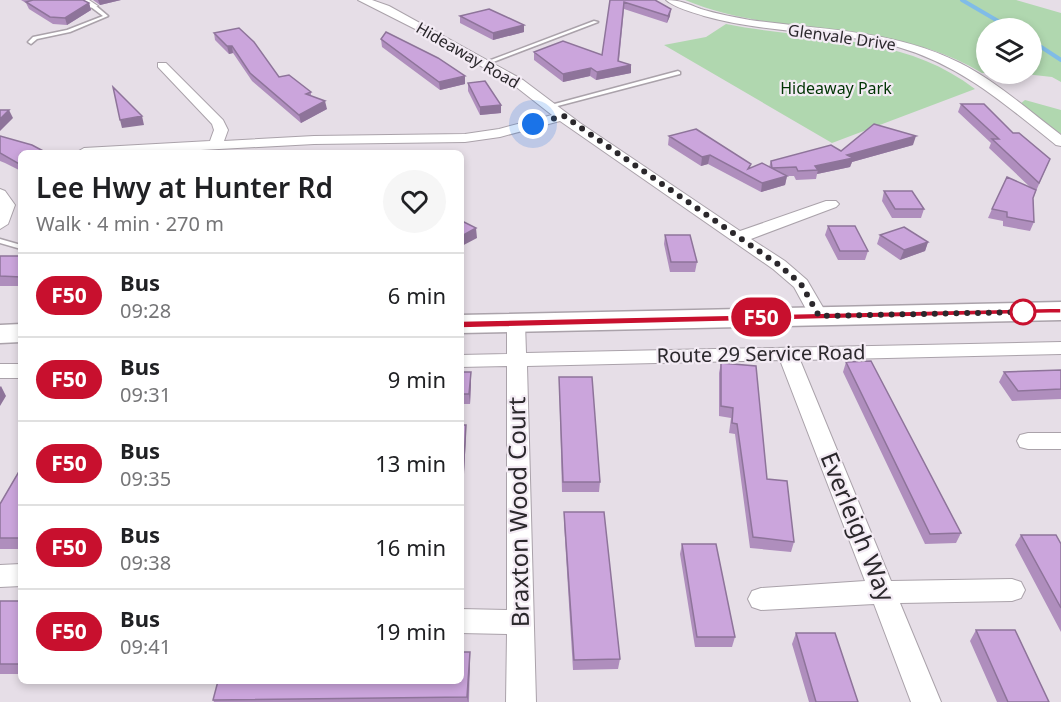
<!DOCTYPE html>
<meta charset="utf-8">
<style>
body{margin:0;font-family:"Noto Sans",sans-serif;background:#f6f6f6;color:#202124;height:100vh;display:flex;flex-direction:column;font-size:22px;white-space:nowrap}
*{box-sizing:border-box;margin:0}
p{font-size:20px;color:#757577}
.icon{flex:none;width:33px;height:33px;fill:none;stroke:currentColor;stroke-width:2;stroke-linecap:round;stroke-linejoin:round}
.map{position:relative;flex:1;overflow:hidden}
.sheet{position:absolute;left:18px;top:150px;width:446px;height:534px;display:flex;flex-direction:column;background:#fff;border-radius:9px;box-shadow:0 3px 9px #0003}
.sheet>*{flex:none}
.badge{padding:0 12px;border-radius:20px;font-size:21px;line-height:39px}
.tools{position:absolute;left:976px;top:18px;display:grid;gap:12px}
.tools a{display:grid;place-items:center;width:66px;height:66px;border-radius:50%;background:#fff;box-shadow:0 3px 9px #0003;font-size:30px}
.you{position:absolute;width:30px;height:30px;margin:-15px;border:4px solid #fff;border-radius:50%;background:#1a73e8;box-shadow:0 0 0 9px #1a73e833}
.map>.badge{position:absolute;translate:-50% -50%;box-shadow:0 0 0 3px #fff}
.round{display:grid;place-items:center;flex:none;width:63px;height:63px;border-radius:32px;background:#f6f6f6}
.summary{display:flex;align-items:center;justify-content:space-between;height:102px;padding:0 18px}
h1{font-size:28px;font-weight:600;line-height:45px}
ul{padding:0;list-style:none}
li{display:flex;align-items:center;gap:18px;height:84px;padding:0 18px;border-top:2px solid #e0e0e0}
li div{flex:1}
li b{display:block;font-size:22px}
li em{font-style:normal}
li .badge{min-width:66px;font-weight:700;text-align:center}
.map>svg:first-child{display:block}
.green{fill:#b0d7af}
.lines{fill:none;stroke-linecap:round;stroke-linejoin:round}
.stream{stroke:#80bce7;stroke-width:4}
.lane-casing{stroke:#aaa2aa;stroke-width:3}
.street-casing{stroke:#aaa2aa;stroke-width:2}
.primary-casing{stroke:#aaa2aa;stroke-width:3}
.lane{fill:#fff;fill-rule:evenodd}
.street{fill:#fff;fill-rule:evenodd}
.primary{fill:#fff;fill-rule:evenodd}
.wall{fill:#af8ebd}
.shaded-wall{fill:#8e749a}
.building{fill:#cba5dc;stroke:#8e749a;stroke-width:1.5}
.line{fill:#c8102e;stroke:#fff;stroke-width:1.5}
.walk{stroke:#2b282c;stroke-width:6;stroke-dasharray:0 10.8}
.stop-dot{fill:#fff;stroke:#c8102e;stroke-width:3}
.labels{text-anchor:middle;stroke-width:4.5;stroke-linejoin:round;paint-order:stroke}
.far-street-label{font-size:16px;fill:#2b282c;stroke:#f3ebf4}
.far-park-label{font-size:16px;fill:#003403;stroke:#f3ebf4}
.street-label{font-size:20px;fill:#2b282c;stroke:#f3ebf4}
.near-street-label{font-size:24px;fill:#2b282c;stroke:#f3ebf4}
</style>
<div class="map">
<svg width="1061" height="702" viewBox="0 0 1061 702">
<rect width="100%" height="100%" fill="#e6dee7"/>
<path class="green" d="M 685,0 L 1016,0 L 1061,13 L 1061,82 L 1052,77 L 1025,74 L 1032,74 L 1032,28 L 987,28 L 987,73 L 982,73 C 891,17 781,40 685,0 Z
M 726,24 C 811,41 903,33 975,89 L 832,143 L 664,45 L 706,37 Z
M 1025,100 L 1061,110 L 1061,134 L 1020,104 Z"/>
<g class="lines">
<path class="stream" d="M 962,0 L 1010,28
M 1032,41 L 1061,60"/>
<defs>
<path id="lane" d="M 91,5 L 95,5 L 108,16 L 70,32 L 37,39 L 31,44 L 28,42 L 33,37 L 67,30 L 103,16 L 91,7 Z
M 594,21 L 598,22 L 488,64 L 483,63 Z
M 678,71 L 680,72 L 680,74 L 550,108 L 547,106 Z
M 0,239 L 21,245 L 21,249 L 0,243 Z"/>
<path id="street" d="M 77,0 L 89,0 L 98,6 L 89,8 Z
M 358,0 L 372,0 L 389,6 L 523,80 L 580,123 L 740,231 L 826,201 L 836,201 L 839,204 L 836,207 L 751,239 L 785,261 L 807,280 L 828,316 L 826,320 L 812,320 L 794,287 L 773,269 L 560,121 L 500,137 L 465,142 L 314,144 L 145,153 L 77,152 L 84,148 L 210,141 L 214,130 L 212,124 L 158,67 L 158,63 L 166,63 L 223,120 L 228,130 L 224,141 L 314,136 L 465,134 L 499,129 L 552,115 L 515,86 L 433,38 Z
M 666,0 C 680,0 688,4 701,9 C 717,14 734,17 750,20 C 821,30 895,30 960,63 C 997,82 1028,110 1061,135 L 1061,146 L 1056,145 C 1006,105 961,65 898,47 C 834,30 767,34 704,16 C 692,12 675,8 666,0 Z
M 0,189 L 5,191 L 15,205 L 8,224 L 0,229 Z
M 516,317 L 523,319 L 525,323 L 526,353 L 1061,342 L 1061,354 L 800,360 L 891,581 L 1012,579 L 1021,582 L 1025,590 L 1021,598 L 1012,601 L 900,603 L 941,702 L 911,702 L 874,604 L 761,610 L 752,607 L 748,599 L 752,591 L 761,588 L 865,581 L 780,360 L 527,366 L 536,702 L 506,702 L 507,634 L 460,633 L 460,609 L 507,610 L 507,366 L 460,367 L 460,355 L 507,354 L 507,323 L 509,319 Z
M 0,364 L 21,364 L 21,378 L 0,378 Z
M 1028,433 L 1061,433 L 1061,449 L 1028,449 L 1020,447 L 1017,441 L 1020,435 Z
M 21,564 L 21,586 L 0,587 L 0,565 Z"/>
<path id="primary" d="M 1061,302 L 1061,320 L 460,333 L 460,315 Z
M 21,324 L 21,342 L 0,343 L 0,325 Z"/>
</defs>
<use href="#lane" class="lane-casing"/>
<use href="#street" class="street-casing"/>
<use href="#primary" class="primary-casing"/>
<use href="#lane" class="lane"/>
<use href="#street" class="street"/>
<use href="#primary" class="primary"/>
</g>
<path class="wall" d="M 21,0 L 83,0 L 89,3 L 91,10 L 67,25 L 53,24 L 29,9 L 26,3 Z
M 93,0 L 121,0 L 100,5 Z
M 610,0 L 655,0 L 670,16 L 667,23 L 624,9 L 619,61 L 631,73 L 596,80 L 590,76 L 563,82 L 534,60 L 534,52 L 602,55 Z
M 460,16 L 524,32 L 493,40 L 460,23 Z
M 214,33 L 279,77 L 311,92 L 311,96 L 327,109 L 301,123 L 252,81 L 233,53 L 229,54 L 215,40 Z
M 381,39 L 465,84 L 440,90 L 382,47 Z
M 468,83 L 501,113 L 480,115 L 468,91 Z
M 961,104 L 1013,133 L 1050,159 L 1033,198 L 1034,222 L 1030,231 L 1003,226 L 1003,221 L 988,218 L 992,209 L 1031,188 L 989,148 L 991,143 L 958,112 Z
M 0,136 L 21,153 L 21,171 L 5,163 L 0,161 Z
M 669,136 L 751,168 L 769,167 L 771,161 L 841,151 L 913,145 L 852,162 L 850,167 L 817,174 L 816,179 L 796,180 L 794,176 L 787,176 L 785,185 L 761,192 L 708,164 L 701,166 L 668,145 Z
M 884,191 L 924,209 L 921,218 L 892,218 L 882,201 Z
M 828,226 L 868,251 L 865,260 L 838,260 L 825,235 Z
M 665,235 L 697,262 L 695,272 L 670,272 L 664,244 Z
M 880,235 L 928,242 L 925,251 L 900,260 L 877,244 Z
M 0,256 L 21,256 L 21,286 L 0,286 Z
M 846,362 L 961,533 L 956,543 L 925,544 L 843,372 Z
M 721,363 L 767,479 L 794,542 L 791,552 L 750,548 L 735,434 L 729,433 L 731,418 L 719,416 L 719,373 Z
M 1061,370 L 1061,399 L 1012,401 L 999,382 L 1004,372 Z
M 460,372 L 471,372 L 471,382 L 470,404 L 460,404 Z
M 559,377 L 600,482 L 599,492 L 562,492 Z
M 21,468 L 21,549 L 0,549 L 0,504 Z
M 564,512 L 620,659 L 618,669 L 573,670 L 564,523 Z
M 1021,535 L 1061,544 L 1061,632 L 1015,545 Z
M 682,544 L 735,637 L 732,647 L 695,647 L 680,554 Z
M 0,601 L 21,601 L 21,674 L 0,674 Z
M 976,630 L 1049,702 L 997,702 L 970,641 Z
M 796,633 L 858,702 L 809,702 L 792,644 Z
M 470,662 L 469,702 L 214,702 L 213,700 Z"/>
<path class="shaded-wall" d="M 98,0 L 121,0 L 100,5 Z
M 89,3 L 91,10 L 67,25 L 65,18 Z
M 671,9 L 670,16 L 667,23 L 668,16 Z
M 524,25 L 524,32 L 493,40 L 493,33 Z
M 227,46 L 232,46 L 233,53 L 229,54 Z
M 631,65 L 631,73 L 596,80 L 597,72 Z
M 591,68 L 590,76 L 563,82 L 563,74 Z
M 465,76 L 465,84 L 440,90 L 439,82 Z
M 325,101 L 327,109 L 301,123 L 299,115 Z
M 501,105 L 501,113 L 480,115 L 480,107 Z
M 9,110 L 13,118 L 0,131 L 0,119 Z
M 142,116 L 144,125 L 122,128 L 120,120 Z
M 916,136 L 913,145 L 852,162 L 850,167 L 817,174 L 818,170 L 815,166 L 847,155 Z
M 710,155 L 708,164 L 701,166 L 702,157 Z
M 787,176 L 785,185 L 761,192 L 762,183 Z
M 476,228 L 477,238 L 460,247 L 460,237 Z
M 928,242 L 925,251 L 900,260 L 904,250 Z
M 471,372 L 471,382 L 470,404 L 469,394 Z
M 1,386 L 6,396 L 0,406 L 0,387 Z
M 466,425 L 466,435 L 460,553 L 460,526 Z
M 470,652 L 470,662 L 468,702 L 467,697 Z"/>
<path class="building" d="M 33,0 L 83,0 L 89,3 L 65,18 L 50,17 L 26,2 Z
M 610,0 L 655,0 L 671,9 L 668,16 L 624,2 L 618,61 L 631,65 L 597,72 L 591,68 L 563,74 L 534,52 L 563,41 L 602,55 Z
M 489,9 L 524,25 L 493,33 L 460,16 Z
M 239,28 L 254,42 L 279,77 L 289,75 L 311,92 L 306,94 L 325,101 L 299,115 L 250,73 L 232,46 L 227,46 L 214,33 Z
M 386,32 L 438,58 L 465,76 L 439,82 L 381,39 Z
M 485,81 L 501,105 L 480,107 L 468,83 Z
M 113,87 L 142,116 L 120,120 Z
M 961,104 L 984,104 L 1013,133 L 1019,133 L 1050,159 L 1039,183 L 992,139 L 999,139 Z
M 0,110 L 9,110 L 0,119 Z
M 874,124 L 916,136 L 847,155 L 853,158 L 815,166 L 818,170 L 798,171 L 796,167 L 772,168 L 771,161 L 831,145 L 841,151 Z
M 696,129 L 751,164 L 748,169 L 762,163 L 787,176 L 762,183 L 710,155 L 702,157 L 669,136 Z
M 0,136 L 32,145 L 47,153 L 21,153 L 21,165 L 0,153 Z
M 1007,177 L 1036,190 L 1033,198 L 1034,222 L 1007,217 L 1007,212 L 992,209 Z
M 884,191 L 912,191 L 924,209 L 895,209 Z
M 460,220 L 476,228 L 460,237 Z
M 828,226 L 855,226 L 868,251 L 840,251 Z
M 904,227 L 928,242 L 904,250 L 880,235 Z
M 665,235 L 690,235 L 697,262 L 671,262 Z
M 0,256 L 21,256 L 21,277 L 0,276 Z
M 871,361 L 961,533 L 930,534 L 846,362 Z
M 721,363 L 756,366 L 767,479 L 787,481 L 794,542 L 753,537 L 737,424 L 732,423 L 733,408 L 721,406 Z
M 1061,370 L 1061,389 L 1018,391 L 1004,372 Z
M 460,372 L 471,372 L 469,394 L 460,394 Z
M 559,377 L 592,377 L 600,482 L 563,482 Z
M 460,425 L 466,425 L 460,526 Z
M 21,468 L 21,538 L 0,538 L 0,504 Z
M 564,512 L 604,512 L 620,659 L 574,660 Z
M 1021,535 L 1056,535 L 1061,544 L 1061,608 Z
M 682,544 L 716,544 L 735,637 L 697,637 Z
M 0,601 L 21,601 L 21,664 L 0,664 Z
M 976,630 L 1015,630 L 1049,702 L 1008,702 Z
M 796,633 L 835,633 L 858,702 L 816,702 Z
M 460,652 L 470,652 L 467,697 L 213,700 L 218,681 L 460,681 Z"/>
<path class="line" d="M 1061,308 L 1061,313 L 460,328 L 455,324 L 460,321 Z"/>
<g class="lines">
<path class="walk" d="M 533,124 L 564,116 L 779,265 L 801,284 L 819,316 L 1023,312"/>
</g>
<circle class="stop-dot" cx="1023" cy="312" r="12"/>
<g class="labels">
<g class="far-street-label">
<text transform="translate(842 37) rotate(8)" y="6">Glenvale Drive</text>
<text transform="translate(468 55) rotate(30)" y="6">Hideaway Road</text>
</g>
<g class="far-park-label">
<text x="836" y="94">Hideaway Park</text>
</g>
<g class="street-label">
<text transform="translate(761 354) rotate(-1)" y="7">Route 29 Service Road</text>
</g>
<g class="near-street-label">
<text transform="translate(519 512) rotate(-91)" y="8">Braxton Wood Court</text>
<text transform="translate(857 527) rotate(68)" y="8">Everleigh Way</text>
</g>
</g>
</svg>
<div class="tools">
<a><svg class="icon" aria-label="layers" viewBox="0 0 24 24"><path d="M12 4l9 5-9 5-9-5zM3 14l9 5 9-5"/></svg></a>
</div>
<div class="you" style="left:533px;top:124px"></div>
<b class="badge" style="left:761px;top:317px;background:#c8102e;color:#fff">F50</b>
<section class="sheet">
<div class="summary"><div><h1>Lee Hwy at Hunter Rd</h1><p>Walk · 4 min · 270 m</p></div><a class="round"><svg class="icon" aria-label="heart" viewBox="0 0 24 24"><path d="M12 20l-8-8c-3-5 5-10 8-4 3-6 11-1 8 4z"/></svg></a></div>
<ul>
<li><span class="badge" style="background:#c8102e;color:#fff">F50</span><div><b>Bus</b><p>09:28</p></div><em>6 min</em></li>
<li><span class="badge" style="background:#c8102e;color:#fff">F50</span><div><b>Bus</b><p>09:31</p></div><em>9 min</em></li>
<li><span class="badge" style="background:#c8102e;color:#fff">F50</span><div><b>Bus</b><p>09:35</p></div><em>13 min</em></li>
<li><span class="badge" style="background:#c8102e;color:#fff">F50</span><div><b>Bus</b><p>09:38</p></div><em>16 min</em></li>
<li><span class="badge" style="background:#c8102e;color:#fff">F50</span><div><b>Bus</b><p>09:41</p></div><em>19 min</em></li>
</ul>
</section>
</div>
